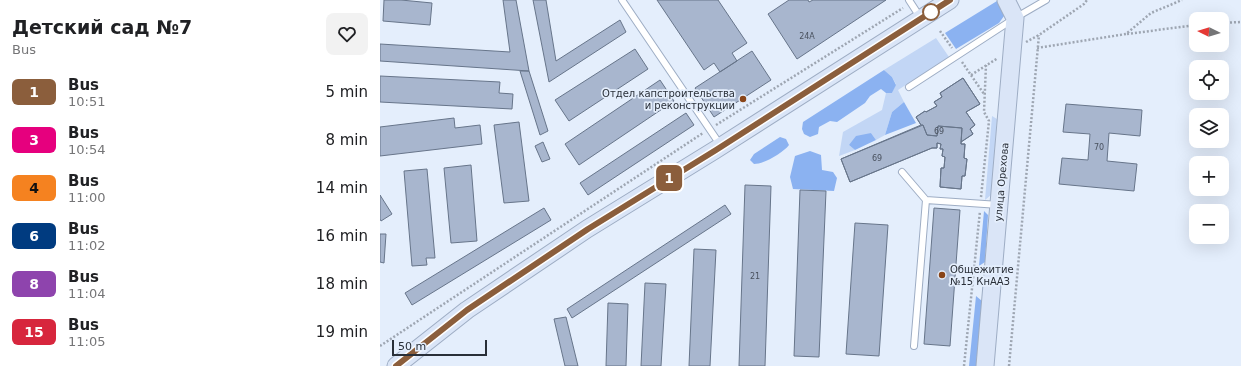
<!DOCTYPE html>
<meta charset="utf-8">
<style>
body{margin:0;font-family:"DejaVu Sans",sans-serif;background:#f2f2f2;color:#202124;height:100vh;display:flex;flex-direction:column;font-size:15px;white-space:nowrap}
*{box-sizing:border-box;margin:0}
p{font-size:13px;color:#757577}
.icon{flex:none;width:22px;height:22px;fill:none;stroke:currentColor;stroke-width:2;stroke-linecap:round;stroke-linejoin:round}
.map{position:relative;flex:1;overflow:hidden}
.details{display:flex;flex-direction:column;background:#fff;width:380px}
.details>*{flex:none}
.badge{padding:0 8px;border-radius:6px;font-size:14px;line-height:26px}
.needle{width:26px;rotate:275deg}
.buttons{position:absolute;left:809px;top:12px;display:grid;gap:8px}
.buttons a{display:grid;place-items:center;width:40px;height:40px;border-radius:8px;background:#fff;box-shadow:0 4px 16px #0002;font-size:20px}
.scale{position:absolute;left:12px;bottom:10px;width:95px;box-sizing:border-box;padding-left:4px;border:2px solid #292f38;border-top:0;font-size:11px;line-height:14px;white-space:nowrap;color:#292f38;-webkit-text-stroke:3px #e4eefc;paint-order:stroke}
.map>.badge{position:absolute;translate:-50% -50%;box-shadow:0 0 0 2px #fff}
.round{display:grid;place-items:center;flex:none;width:42px;height:42px;border-radius:8px;background:#f2f2f2}
.overview{display:flex;align-items:center;justify-content:space-between;height:68px;padding:0 12px}
h1{font-size:19px;font-weight:700;line-height:30px}
ul{padding:0;list-style:none}
li{display:flex;align-items:center;gap:12px;height:48px;padding:0 12px}
li div{flex:1}
li b{display:block;font-size:15px}
li em{font-style:normal}
li .badge{min-width:44px;font-weight:700;text-align:center}
main{display:flex;flex:1;min-height:0}
.map>svg:first-child{display:block}
.green{fill:#c2d6f5}
.forest{fill:#8bb2f1}
.building{fill:#a8b6ce;stroke:#67758a}
.lines{fill:none;stroke-linecap:round;stroke-linejoin:round}
.lane-casing{stroke:#9eadc4;stroke-width:8}
.secondary-casing{stroke:#9eadc4;stroke-width:19}
.path{stroke:#9ea6b2;stroke-width:2.5;stroke-dasharray:2 2;stroke-linecap:butt}
.lane{stroke:#fff;stroke-width:6}
.secondary{stroke:#dae5f7;stroke-width:17}
.line-casing{stroke:#fff;stroke-width:9}
.line{stroke:#8b5e3c;stroke-width:6}
.stop-dot{fill:#fff;stroke:#8b5e3c;stroke-width:2}
.poi-dot{fill:#894519;stroke:#e4eefc;stroke-width:1.5}
.labels{text-anchor:middle;stroke-width:3.5;stroke-linejoin:round;paint-order:stroke}
.number-label{font-size:8px;fill:#49515e}
.poi-label{font-size:10px;fill:#292f38;stroke:#e4eefc;text-anchor:end}
.street-label{font-size:10px;fill:#292f38;stroke:#e4eefc}
</style>
<main>
<section class="details">
<div class="overview"><div><h1>Детский сад №7</h1><p>Bus</p></div><a class="round"><svg class="icon" aria-label="heart" viewBox="0 0 24 24"><path d="M12 20l-8-8c-3-5 5-10 8-4 3-6 11-1 8 4z"/></svg></a></div>
<ul>
<li><span class="badge" style="background:#8b5e3c;color:#fff">1</span><div><b>Bus</b><p>10:51</p></div><em>5 min</em></li>
<li><span class="badge" style="background:#e6007e;color:#fff">3</span><div><b>Bus</b><p>10:54</p></div><em>8 min</em></li>
<li><span class="badge" style="background:#f58220;color:#111">4</span><div><b>Bus</b><p>11:00</p></div><em>14 min</em></li>
<li><span class="badge" style="background:#003b80;color:#fff">6</span><div><b>Bus</b><p>11:02</p></div><em>16 min</em></li>
<li><span class="badge" style="background:#8e44ad;color:#fff">8</span><div><b>Bus</b><p>11:04</p></div><em>18 min</em></li>
<li><span class="badge" style="background:#d7263d;color:#fff">15</span><div><b>Bus</b><p>11:05</p></div><em>19 min</em></li>
</ul>
</section>
<div class="map">
<svg width="861" height="366" viewBox="0 0 861 366">
<rect width="100%" height="100%" fill="#e4eefc"/>
<path class="green" d="M 556,38 L 569,57 L 518,90 L 524,102 L 512,112 L 505,135 L 496,140 L 491,133 L 469,145 L 475,150 L 459,156 L 463,132 L 502,110 L 506,93 L 512,93 L 516,84 L 512,77 L 504,70 Z
M 612,116 L 617,119 L 611,195 L 605,200 Z"/>
<path class="forest" d="M 617,1 L 624,11 L 624,16 L 619,23 L 576,49 L 565,33 Z
M 504,70 L 512,77 L 516,85 L 512,93 L 506,93 L 501,89 L 490,96 L 485,103 L 457,122 L 450,121 L 439,127 L 438,134 L 430,137 L 424,134 L 422,129 L 423,122 Z
M 524,102 L 536,123 L 505,135 L 512,112 Z
M 491,133 L 496,140 L 475,150 L 469,145 L 476,136 Z
M 400,137 L 406,139 L 409,145 C 403,153 384,164 374,164 L 370,160 L 374,154 Z
M 430,151 L 441,155 L 442,170 L 453,172 L 457,178 L 454,191 L 413,189 L 410,177 L 415,156 Z
M 604,211 L 608,215 L 605,262 L 599,266 Z
M 596,296 L 602,301 L 596,366 L 589,366 Z"/>
<path class="building" d="M 4,0 L 21,0 L 52,3 L 50,25 L 3,21 Z
M 123,0 L 136,0 L 149,71 L 0,61 L 0,44 L 130,52 Z
M 153,0 L 166,0 L 176,61 L 240,20 L 246,32 L 169,82 Z
M 277,0 L 338,0 L 367,43 L 352,53 L 357,61 L 340,72 L 334,63 L 324,70 Z
M 409,0 L 428,0 L 429,2 L 433,0 L 506,0 L 417,59 L 388,14 Z
M 255,49 L 268,69 L 189,121 L 175,100 Z
M 372,51 L 391,80 L 334,117 L 315,88 Z
M 140,71 L 149,71 L 168,131 L 160,135 Z
M 0,76 L 120,82 L 119,93 L 133,94 L 132,109 L 0,102 Z
M 583,78 L 600,104 L 586,112 L 595,125 L 590,129 L 593,134 L 581,142 L 581,144 L 585,144 L 584,158 L 587,159 L 585,176 L 582,176 L 581,189 L 560,187 L 561,168 L 564,168 L 565,157 L 562,156 L 563,149 L 560,149 L 561,144 L 557,143 L 557,148 L 552,148 L 470,182 L 461,159 L 541,125 L 536,117 L 545,111 L 546,112 L 557,106 L 554,102 L 562,97 L 560,93 Z
M 583,78 L 600,104 L 586,112 L 595,125 L 590,129 L 593,134 L 581,142 L 582,128 L 558,126 L 557,136 L 547,135 L 543,125 L 541,125 L 536,117 L 545,111 L 546,112 L 557,106 L 554,102 L 562,97 L 560,93 Z
M 280,80 L 294,101 L 199,165 L 185,144 Z
M 686,104 L 762,110 L 760,136 L 729,133 L 727,161 L 757,164 L 754,191 L 679,184 L 682,158 L 708,160 L 710,134 L 683,132 Z
M 306,113 L 314,125 L 208,195 L 200,183 Z
M 74,118 L 75,128 L 100,125 L 102,144 L 0,156 L 0,127 Z
M 139,122 L 149,201 L 124,203 L 114,125 Z
M 543,125 L 547,135 L 557,136 L 558,126 L 582,128 L 581,144 L 585,144 L 584,158 L 587,159 L 585,176 L 582,176 L 581,189 L 560,187 L 561,168 L 564,168 L 565,157 L 562,156 L 563,149 L 560,149 L 561,144 L 557,143 L 557,148 L 552,148 L 470,182 L 461,159 Z
M 163,142 L 170,159 L 162,162 L 155,146 Z
M 91,165 L 97,241 L 71,243 L 64,168 Z
M 47,169 L 55,258 L 46,258 L 47,265 L 32,266 L 24,171 Z
M 365,185 L 391,186 L 385,366 L 359,366 Z
M 420,190 L 446,191 L 439,357 L 414,356 Z
M 0,195 L 12,214 L 1,221 L 0,219 Z
M 345,205 L 351,214 L 192,318 L 187,309 Z
M 164,208 L 171,220 L 32,305 L 25,293 Z
M 554,208 L 580,210 L 570,346 L 544,344 Z
M 475,223 L 508,225 L 499,356 L 466,354 Z
M 0,234 L 6,234 L 4,263 L 0,262 Z
M 314,249 L 336,250 L 330,366 L 309,366 Z
M 265,283 L 286,284 L 281,366 L 261,366 Z
M 228,303 L 248,304 L 246,366 L 226,366 Z
M 186,317 L 198,366 L 185,366 L 174,319 Z"/>
<g class="lines">
<defs>
<path id="lane" d="M 242,0 L 341,146
M 529,0 L 540,17
M 529,87 L 635,18 L 666,0
M 522,172 L 546,200 L 534,346
M 546,200 L 619,205"/>
<path id="secondary" d="M 16,366 L 87,310 L 207,229 L 335,150 L 570,0
M 605,366 L 635,18 L 626,0"/>
</defs>
<use href="#lane" class="lane-casing"/>
<use href="#secondary" class="secondary-casing"/>
<path class="path" d="M 842,23 L 861,22
M 560,31 L 572,48
M 747,34 L 816,25
M 646,42 L 659,35 L 704,4 L 707,0
M 657,48 L 746,34 L 771,13 L 802,0
M 582,62 L 604,94
M 591,75 L 618,58
M 336,125 L 523,8
M 601,197 L 609,121 L 604,112 L 606,65
M 0,346 L 323,133
M 584,366 L 600,211
M 629,366 L 659,35"/>
<use href="#lane" class="lane"/>
<use href="#secondary" class="secondary"/>
</g>
<g class="lines">
<defs>
<path id="line" d="M 16,366 L 87,310 L 208,229 L 336,150 L 570,0"/>
</defs>
<use href="#line" class="line-casing"/>
<use href="#line" class="line"/>
</g>
<circle class="stop-dot" cx="551" cy="12" r="8"/>
<g class="poi-dot">
<circle cx="363" cy="99" r="4"/>
<circle cx="562" cy="275" r="4"/>
</g>
<g class="labels">
<g class="number-label">
<text x="427" y="39">24А</text>
<text x="559" y="134">69</text>
<text x="719" y="150">70</text>
<text x="497" y="161">69</text>
<text x="375" y="279">21</text>
</g>
<g class="poi-label">
<text x="355" y="97">Отдел капстроительства<tspan x="355" dy="12">и реконструкции</tspan></text>
<text x="570" y="273" text-anchor="start">Общежитие<tspan x="570" dy="12">№15 КнААЗ</tspan></text>
</g>
<g class="street-label">
<text transform="translate(621 182) rotate(-85)" y="4">улица Орехова</text>
</g>
</g>
</svg>
<div class="buttons">
<a><svg class="needle" viewBox="-14 -14 28 28"><path d="M0-13l5 13h-10z" fill="#e53935"/><path d="M0 13l5-13h-10z" fill="#757577"/></svg></a>
<a><svg class="icon" aria-label="locate" viewBox="0 0 24 24"><circle cx="12" cy="12" r="6"/><path d="M12 2v4M12 18v4M2 12h4M18 12h4"/></svg></a>
<a><svg class="icon" aria-label="layers" viewBox="0 0 24 24"><path d="M12 4l9 5-9 5-9-5zM3 14l9 5 9-5"/></svg></a>
<a>+</a>
<a>−</a>
</div>
<div class="scale">50 m</div>
<b class="badge" style="left:289px;top:178px;background:#8b5e3c;color:#fff">1</b>
</div>
</main>
